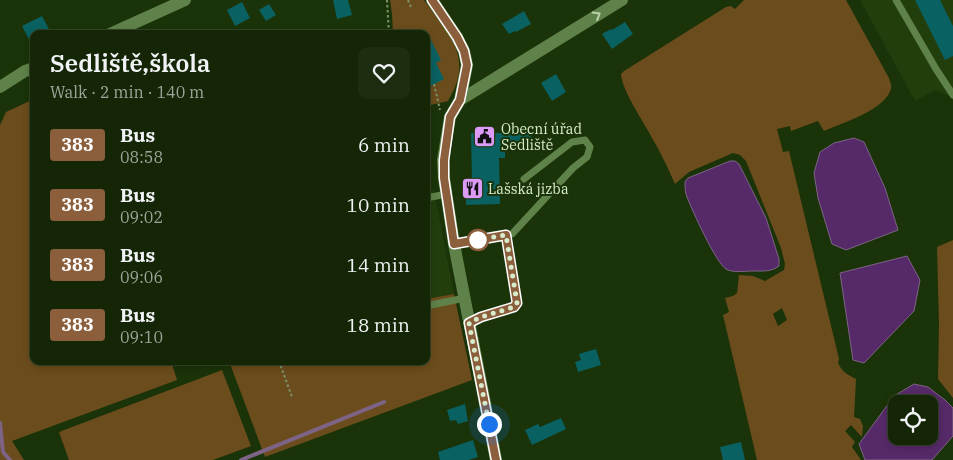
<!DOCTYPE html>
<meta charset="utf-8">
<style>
body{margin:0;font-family:"IBM Plex Serif",serif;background:#1d2e10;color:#f1f3f6;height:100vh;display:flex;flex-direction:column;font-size:19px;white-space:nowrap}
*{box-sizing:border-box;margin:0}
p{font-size:16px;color:#9da59b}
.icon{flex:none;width:28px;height:28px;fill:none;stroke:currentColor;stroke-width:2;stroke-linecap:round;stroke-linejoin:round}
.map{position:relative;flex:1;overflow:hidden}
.panel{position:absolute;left:30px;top:30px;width:400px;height:335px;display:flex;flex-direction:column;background:#142606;border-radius:10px;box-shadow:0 2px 8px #0003,0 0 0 1px #334328}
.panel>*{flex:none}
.badge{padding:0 10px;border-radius:4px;font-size:18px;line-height:32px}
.tools{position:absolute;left:888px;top:395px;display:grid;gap:10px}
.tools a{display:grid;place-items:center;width:50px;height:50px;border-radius:10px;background:#142606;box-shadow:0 2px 8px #0003,0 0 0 1px #334328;font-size:25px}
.you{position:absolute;width:25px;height:25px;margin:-12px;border:4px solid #fff;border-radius:50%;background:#1a73e8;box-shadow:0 0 0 8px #1a73e833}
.map>.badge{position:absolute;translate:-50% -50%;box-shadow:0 0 0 2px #fff}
.round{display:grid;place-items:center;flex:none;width:52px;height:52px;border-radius:10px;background:#1d2e10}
.overview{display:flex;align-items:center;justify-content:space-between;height:85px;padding:0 20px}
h1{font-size:24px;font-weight:600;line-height:38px}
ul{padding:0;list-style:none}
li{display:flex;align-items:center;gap:15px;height:60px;padding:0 20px}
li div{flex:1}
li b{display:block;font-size:19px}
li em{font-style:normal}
li .badge{min-width:55px;font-weight:700;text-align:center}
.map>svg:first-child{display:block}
.built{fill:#223e0d}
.green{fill:#6b4c1c;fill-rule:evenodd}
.water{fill:#562a68;stroke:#7d6486;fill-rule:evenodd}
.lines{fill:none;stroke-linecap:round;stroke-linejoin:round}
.stream{stroke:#7d6486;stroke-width:4}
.building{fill:#0a6161}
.path{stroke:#7c936e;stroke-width:2;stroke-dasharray:2.5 2.5;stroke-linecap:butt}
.service{stroke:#5e8249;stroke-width:7}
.minor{stroke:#5e8249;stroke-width:12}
.secondary{stroke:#5e8249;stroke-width:12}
.oneway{stroke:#b9d2ac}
.line-casing{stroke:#fff;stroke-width:11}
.line{stroke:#8b5e3c;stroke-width:8}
.walk{stroke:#d7eccd;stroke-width:5;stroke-dasharray:0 9}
.stop-dot{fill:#fff;stroke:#8b5e3c;stroke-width:2.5}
.labels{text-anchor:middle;stroke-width:4;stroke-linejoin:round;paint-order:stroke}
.poi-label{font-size:14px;fill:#d7eccd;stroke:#1a3308;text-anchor:start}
</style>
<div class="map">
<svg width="953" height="460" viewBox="0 0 953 460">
<rect width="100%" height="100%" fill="#1a3308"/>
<path class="built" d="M 860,0 L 953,0 L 953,100 L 951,97 L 935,90 L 915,101 Z
M 434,190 L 454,294 L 426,299 L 426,191 Z"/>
<path class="green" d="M 390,0 L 424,0 C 443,26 470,52 455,87 C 453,92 450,97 448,101 L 426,106 L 426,34 L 393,34 L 392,14 Z
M 744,0 L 846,0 L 889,78 C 890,82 892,85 891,89 C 885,110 842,123 824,131 L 818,121 L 791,131 L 790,126 L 777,129 L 783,152 L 789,151 L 839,359 L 838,363 C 842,372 848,375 856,379 L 854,417 L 860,419 L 863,426 L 862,437 L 851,425 L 845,431 L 855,442 L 852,447 L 861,460 L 757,460 L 723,315 L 729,312 L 725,298 L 733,296 L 737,293 L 739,275 L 753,276 L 765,281 L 784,270 L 785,264 L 781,248 L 746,161 L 740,155 L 733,153 L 689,172 L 675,184 C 668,168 661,153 652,138 C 644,122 622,91 621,74 L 624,71 L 726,7 L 731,6 L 735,9 ZM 782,308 L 787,320 L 778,326 L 773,314 Z
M 34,99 L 34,361 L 171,361 L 177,380 L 12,441 L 24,460 L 0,460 L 0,125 L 6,112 Z
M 953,240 L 953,398 L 938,379 L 939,325 L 937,247 Z
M 454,294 L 472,380 L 265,457 L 229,361 L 426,361 L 426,299 Z
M 222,370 L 251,446 L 213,460 L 69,460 L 59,432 Z"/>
<path class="water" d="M 854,138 L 864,142 L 885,188 L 898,230 L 846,250 L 832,244 L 818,198 L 814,173 L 820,152 L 834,143 Z
M 730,161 L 735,161 L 739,164 L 766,218 L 779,259 L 779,266 C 771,272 763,271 753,271 C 745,271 732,273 726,269 C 716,263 692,210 687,197 C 685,192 685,187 685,182 L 688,178 Z
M 907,256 L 920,280 L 914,311 L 864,363 L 853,360 L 840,273 Z
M 914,384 L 928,387 L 945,400 L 953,408 L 953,436 L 932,460 L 865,460 L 859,444 L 894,396 ZM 896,404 L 929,404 L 929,436 L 896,436 Z"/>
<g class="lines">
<path class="stream" d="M 0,423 L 3,452 L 10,460
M 241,460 L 384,402"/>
</g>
<path class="building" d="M 333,0 L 348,0 L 352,15 L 337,19 Z
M 915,0 L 940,0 L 953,26 L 953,56 L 945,60 Z
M 242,2 L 250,18 L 235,26 L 227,10 Z
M 269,4 L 276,15 L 266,21 L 259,10 Z
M 524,11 L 531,24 L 516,32 L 515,31 L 509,34 L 502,24 Z
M 42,16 L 50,31 L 44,34 L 34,34 L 34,49 L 22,26 Z
M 625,22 L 633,34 L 612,49 L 602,34 L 611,29 L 612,30 Z
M 426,30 L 441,60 L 436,63 L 444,79 L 429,87 L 426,81 Z
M 556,74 L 566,92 L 552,101 L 541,83 Z
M 471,133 L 531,133 L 531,150 L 505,150 L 505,158 L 499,158 L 500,204 L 466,205 L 466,183 L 472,183 Z
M 596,349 L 601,365 L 578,372 L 575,362 L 581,360 L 579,354 Z
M 465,404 L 468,421 L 458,424 L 456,420 L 450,421 L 447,410 Z
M 561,418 L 566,429 L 532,445 L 525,430 L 538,424 L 540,427 Z
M 473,440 L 478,457 L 469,460 L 440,460 L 438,452 Z
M 741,442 L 745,460 L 723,460 L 720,447 Z"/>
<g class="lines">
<path class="path" d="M 387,0 L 389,34
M 408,0 L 411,7
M 434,84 L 440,110
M 426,154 L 430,166
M 279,361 L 292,397"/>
<path class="service" d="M 896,0 L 936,69 L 953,95
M 426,198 L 447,194
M 454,244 L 512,234 L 573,168 L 587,157 L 590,147 L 585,140 L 572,142 L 524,179
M 426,306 L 465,298
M 469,323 L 481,317 L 514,307 L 517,303 L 506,235"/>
<path class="minor" d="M 432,0 L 457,37 L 464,51 L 467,65 L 460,100 L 450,117 L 443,160 L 444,178 L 454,244 L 496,460
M 460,100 L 622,0"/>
<path class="secondary" d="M 110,34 L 185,0
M 0,87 L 25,71 L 34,68"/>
</g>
<defs><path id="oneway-chevron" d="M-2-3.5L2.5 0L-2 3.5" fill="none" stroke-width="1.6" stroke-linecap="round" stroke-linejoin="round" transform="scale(1.25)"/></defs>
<use class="oneway" href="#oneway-chevron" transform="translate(597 15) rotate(-31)"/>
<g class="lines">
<defs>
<path id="line" d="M 432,0 L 457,37 L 464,51 L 467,65 L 460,100 L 450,117 L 444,160 L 444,178 L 454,244 L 506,235 L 517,303 L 514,307 L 481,317 L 469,323 L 496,460"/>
</defs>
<use href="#line" class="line-casing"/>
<use href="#line" class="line"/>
<path class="walk" d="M 478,240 L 477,240 L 506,235 L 517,303 L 514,307 L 481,317 L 469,323 L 489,424"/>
</g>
<defs>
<symbol id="civic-square" viewBox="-11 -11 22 22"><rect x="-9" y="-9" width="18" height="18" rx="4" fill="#da9af6" stroke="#1a3308"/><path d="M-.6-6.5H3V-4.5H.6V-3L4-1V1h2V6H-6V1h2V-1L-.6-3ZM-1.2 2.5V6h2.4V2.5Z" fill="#111"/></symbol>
<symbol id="restaurant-square" viewBox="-11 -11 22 22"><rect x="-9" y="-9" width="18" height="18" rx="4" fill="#da9af6" stroke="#1a3308"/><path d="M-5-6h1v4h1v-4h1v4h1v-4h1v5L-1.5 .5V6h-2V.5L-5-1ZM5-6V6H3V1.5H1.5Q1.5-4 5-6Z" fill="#111"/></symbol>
</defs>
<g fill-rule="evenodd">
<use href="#civic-square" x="472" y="124" width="25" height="25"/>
<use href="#restaurant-square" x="460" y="176" width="25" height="25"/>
</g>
<circle class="stop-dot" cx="478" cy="240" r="10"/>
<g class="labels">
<g class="poi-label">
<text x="501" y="134">Obecní úřad<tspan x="501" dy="16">Sedliště</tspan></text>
<text x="488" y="194">Lašská jizba</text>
</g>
</g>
</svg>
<div class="tools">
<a><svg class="icon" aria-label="locate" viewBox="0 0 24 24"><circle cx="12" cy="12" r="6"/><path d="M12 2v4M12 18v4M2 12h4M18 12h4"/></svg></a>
</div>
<div class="you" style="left:489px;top:424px"></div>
<section class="panel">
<div class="overview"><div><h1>Sedliště,škola</h1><p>Walk · 2 min · 140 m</p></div><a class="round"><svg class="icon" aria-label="heart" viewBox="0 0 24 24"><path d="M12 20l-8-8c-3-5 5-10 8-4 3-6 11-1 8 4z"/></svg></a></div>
<ul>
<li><span class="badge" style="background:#8b5e3c;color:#fff">383</span><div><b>Bus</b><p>08:58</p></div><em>6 min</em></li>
<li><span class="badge" style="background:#8b5e3c;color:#fff">383</span><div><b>Bus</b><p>09:02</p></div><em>10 min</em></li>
<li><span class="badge" style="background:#8b5e3c;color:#fff">383</span><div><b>Bus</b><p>09:06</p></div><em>14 min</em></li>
<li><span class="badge" style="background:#8b5e3c;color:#fff">383</span><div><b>Bus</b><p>09:10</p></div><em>18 min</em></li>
</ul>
</section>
</div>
